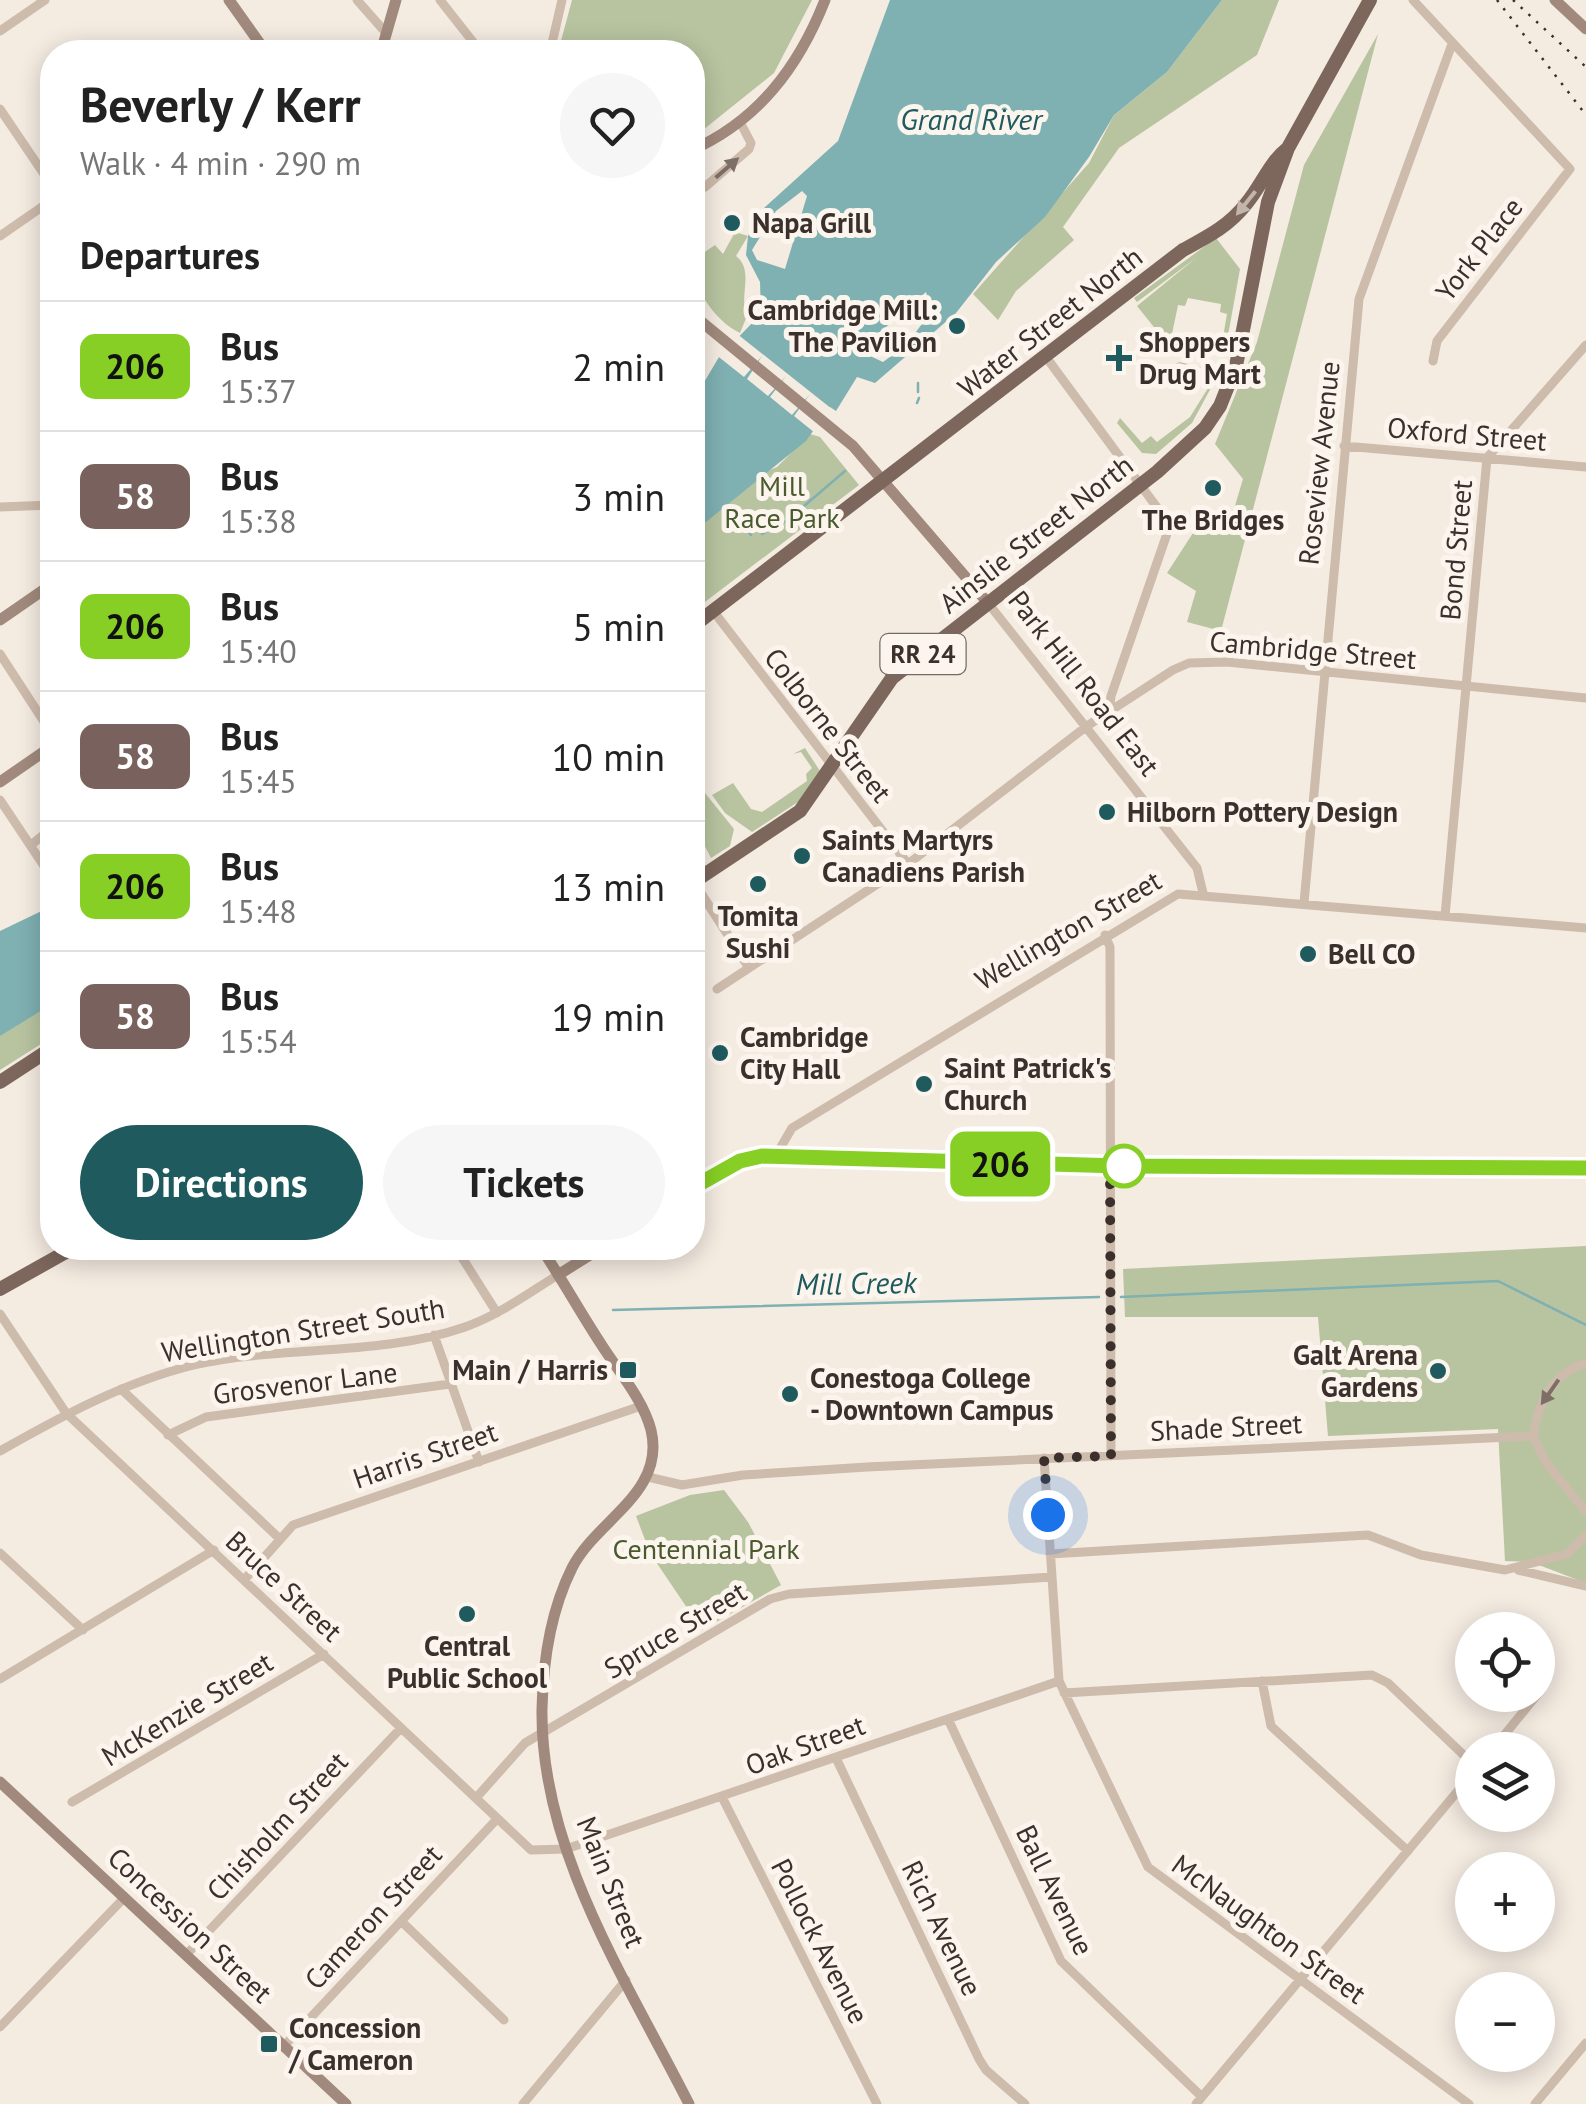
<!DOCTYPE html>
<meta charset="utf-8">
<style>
body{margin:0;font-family:"PT Sans",sans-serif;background:#f6f6f6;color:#222;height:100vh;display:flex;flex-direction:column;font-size:38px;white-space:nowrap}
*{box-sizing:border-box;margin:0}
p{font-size:32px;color:#767676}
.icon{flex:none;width:55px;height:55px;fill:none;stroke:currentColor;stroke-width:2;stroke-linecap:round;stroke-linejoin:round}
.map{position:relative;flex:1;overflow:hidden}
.drawer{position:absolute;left:40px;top:40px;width:665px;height:1220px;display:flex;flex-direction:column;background:#fff;border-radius:40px;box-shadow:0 5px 25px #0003}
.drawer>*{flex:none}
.badge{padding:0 20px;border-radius:15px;font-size:35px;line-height:65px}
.controls{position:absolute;left:1455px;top:1612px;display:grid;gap:20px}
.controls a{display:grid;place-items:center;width:100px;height:100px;border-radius:50%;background:#fff;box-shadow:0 5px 25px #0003;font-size:50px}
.you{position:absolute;width:50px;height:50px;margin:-25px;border:8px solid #fff;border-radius:50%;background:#1a73e8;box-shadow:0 0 0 15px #1a73e833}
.map>.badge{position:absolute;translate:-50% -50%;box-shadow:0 0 0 5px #fff}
h2{padding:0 40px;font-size:38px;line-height:90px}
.round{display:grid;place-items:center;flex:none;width:105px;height:105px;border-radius:52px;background:#f6f6f6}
.head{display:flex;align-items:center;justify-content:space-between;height:170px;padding:0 40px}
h1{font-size:48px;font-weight:800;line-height:75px}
.button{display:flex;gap:20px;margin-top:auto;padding:20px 40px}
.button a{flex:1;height:115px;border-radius:60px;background:#1f5a5e;color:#fff;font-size:40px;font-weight:800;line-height:115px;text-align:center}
.button a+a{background:#f6f6f6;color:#222}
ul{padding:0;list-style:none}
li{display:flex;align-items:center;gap:30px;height:130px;padding:0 40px;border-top:2px solid #e0e0e0}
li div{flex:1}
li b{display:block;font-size:38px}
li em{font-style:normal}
li .badge{min-width:110px;font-weight:700;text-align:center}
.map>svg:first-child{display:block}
.green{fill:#b8c4a0}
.water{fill:#7fb0b2;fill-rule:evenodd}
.pier{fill:#f4ebe1}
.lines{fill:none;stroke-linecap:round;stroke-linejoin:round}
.stream{stroke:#7fb0b2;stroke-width:2.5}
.street{stroke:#cdbbac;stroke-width:9}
.secondary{stroke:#a18a7d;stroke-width:11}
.primary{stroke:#7d675c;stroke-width:14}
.rail{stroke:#3b302b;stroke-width:2.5;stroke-dasharray:2.5 8;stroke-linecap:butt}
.oneway{fill:#7d6f65}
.oneway2{fill:#c2b5ac}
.line-casing{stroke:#fff;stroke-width:22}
.line{stroke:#87cf25;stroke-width:15}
.walk{stroke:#3b302b;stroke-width:10;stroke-dasharray:0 18}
.poi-dot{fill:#1f5a5e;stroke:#fbf5ee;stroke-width:4}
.stop-dot{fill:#fff;stroke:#87cf25;stroke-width:5}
.labels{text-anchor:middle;stroke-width:10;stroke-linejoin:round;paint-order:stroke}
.shield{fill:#fbf5ee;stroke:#756b66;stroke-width:2.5}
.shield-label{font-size:25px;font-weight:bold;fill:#3b302b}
.poi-label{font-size:28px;font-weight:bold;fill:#3b302b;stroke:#fbf5ee;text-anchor:start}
.street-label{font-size:28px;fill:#3b302b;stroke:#fbf5ee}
.park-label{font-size:28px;fill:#4a5a2e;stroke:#fbf5ee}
.water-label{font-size:30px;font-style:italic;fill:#1f5a5e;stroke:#fbf5ee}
</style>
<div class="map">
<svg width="1586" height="2104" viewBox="0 0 1586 2104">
<rect width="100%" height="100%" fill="#f4ebe1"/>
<path class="green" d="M 572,0 L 812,0 L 774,73 L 693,138 L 692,52 L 558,52 Z
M 1222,0 L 1279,0 L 1257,55 L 1119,148 L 1063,227 L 1074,240 L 1016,291 L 998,320 L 973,294 L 1089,163 L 1114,115 L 1167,72 Z
M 1378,34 L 1221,631 L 1187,622 L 1196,591 L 1167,573 L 1193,533 L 1234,509 L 1243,479 L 1215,444 L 1257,342 L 1304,165 Z
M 735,232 L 748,236 L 736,256 C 755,271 738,296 747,316 L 740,333 C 715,321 692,288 693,260 L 715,245 L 723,254 Z
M 1216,238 L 1240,269 L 1225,352 L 1212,351 L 1214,342 L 1222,343 L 1227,314 L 1220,312 L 1221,304 L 1188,298 L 1185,306 L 1178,305 L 1172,334 L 1180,336 L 1179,340 L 1166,342 L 1137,306 L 1196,258 L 1137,302 L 1134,298 Z
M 1179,362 L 1220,371 L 1192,423 L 1156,454 L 1142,453 L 1117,423 L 1120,418 L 1142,443 L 1151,436 L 1157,442 L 1190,417 L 1210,385 L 1203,380 L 1210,376 L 1208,373 L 1201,376 L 1202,368 L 1178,363 L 1174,370 L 1173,366 Z
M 810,434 L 820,437 L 859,485 L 693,611 L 693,533 L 697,534 L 701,526 L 760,474 L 777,467 Z
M 805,748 L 820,771 L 801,800 L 752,832 L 725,813 L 712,795 L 733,783 L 751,809 L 762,812 L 807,781 L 806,774 L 812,768 L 801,752 L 793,754 Z
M 705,793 L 734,829 L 730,846 L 711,858 L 693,823 L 693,800 Z
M 52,1001 L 52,1037 L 0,1070 L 0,1035 Z
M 1586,1246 L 1586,1583 L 1531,1562 L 1505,1561 L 1498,1429 L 1328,1436 L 1318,1317 L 1125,1317 L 1123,1269 Z
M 724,1490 L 748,1522 L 781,1585 L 702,1630 L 650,1553 L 636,1516 L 690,1495 Z"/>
<path class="water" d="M 890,0 L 1222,0 L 1167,72 L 1114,115 L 1089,157 L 1045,217 L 996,262 L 956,313 L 875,383 L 857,377 L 836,411 L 830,407 L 806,441 L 701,526 L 697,535 L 693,533 L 693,401 L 719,357 L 761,314 L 760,282 L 746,255 L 748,236 L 764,208 L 838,141 ZM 802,191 L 807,196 L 785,269 L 757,260 L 752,250 L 776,211 ZM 926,292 L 932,311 L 905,346 L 883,362 L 868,355 L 878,334 Z
M 52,906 L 52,1004 L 0,1036 L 0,931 Z"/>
<path class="pier" d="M 736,333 L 837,413 L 835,416 L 831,414 L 815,433 L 794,416 L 810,394 L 792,415 L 770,397 L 786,376 L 768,396 L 747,379 L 762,356 L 744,377 L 715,354 Z"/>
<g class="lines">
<path class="stream" d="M 918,383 L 918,392
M 917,403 L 919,398
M 733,515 L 737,519
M 742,525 L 751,535
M 762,534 L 789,519 L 845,471
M 1121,1297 L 1498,1281 L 1586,1325
M 613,1310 L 1099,1297"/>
<path class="street" d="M 357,0 L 387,34
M 440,0 L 481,52
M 1413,0 L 1570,169 L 1437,341 L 1433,361
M 0,31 L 45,0
M 550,52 L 562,0
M 0,109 L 52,186
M 692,174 L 705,187 L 749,149 L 751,143 L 740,122
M 0,236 L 52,200
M 1046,357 L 1170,525 L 1111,696 L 1109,712
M 1344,446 L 1586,467
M 0,507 L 52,505
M 988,603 L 1197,868 L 1203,893
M 714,612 L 908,864
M 0,654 L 52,734
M 0,800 L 52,878
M 31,845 L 52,828
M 692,879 L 749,968
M 1304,903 L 1359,299 L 1452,44
M 1445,916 L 1487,458 L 1586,345
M 1105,935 L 1110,947 L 1111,1456
M 717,989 L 908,864 L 1087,726 L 1173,670 L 1189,663 L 1227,662 L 1586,698
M 775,1157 L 792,1128 L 1178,894 L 1586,928
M 456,1248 L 497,1313
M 0,1314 L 66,1413 L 531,1850 L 566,1849 L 1059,1681
M 434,1335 L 479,1462
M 121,1389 L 280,1539
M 168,1435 L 206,1417 L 450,1384
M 1533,1436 C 1538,1403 1552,1373 1586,1363
M 1533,1436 L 1545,1461 L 1586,1512
M 0,1451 C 62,1416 124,1382 194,1365 C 282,1345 379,1357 465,1327 C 499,1315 527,1294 558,1275
M 1044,1458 L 1059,1681 L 1148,1867 L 1469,2104
M 648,1477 L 682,1485 L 743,1475 L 867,1467 L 1533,1436
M 0,1553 L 83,1630
M 1050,1554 L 1368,1535 L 1421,1555 L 1505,1570 L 1567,1554 L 1586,1535
M 1518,1570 L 1586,1586
M 245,1579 L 293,1525 L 641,1406
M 0,1679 L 214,1550
M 1262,1681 L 1271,1726 L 1408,1851
M 1064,1693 L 1372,1675 L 1388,1683 L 1472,1763
M 948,1719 L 1061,1961 L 1202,2097
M 1492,1750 L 1541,1690
M 836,1758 L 979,2059 L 986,2070 L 1025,2104
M 476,1798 L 525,1743 L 770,1599 L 789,1594 L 1052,1577
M 723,1799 L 877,2104
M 72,1802 L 324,1654
M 401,1921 L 504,2020
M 186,1955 L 401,1728
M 0,2027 L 125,1897
M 283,2047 L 497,1819
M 523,2104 L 626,1980
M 1196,2104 L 1472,1774
M 1535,2104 L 1586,2043"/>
<path class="secondary" d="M 229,0 L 266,52
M 1555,0 L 1586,29
M 381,52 L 396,0
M 692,150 C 759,120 799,66 825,0
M 692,314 L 853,446 L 988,603
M 0,620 L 52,584
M 0,782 L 52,746
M 692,1188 L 741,1161 L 762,1156 L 1120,1166 L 1586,1168
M 541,1248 C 562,1279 580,1312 601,1344 C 618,1371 643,1399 651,1430 C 666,1493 596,1520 572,1568 C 551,1610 543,1662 542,1709 C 540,1851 627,1981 689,2104
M 558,1275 L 601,1248
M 0,1782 L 346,2104"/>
<path class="primary" d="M 692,627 L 1183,250 C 1207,237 1229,226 1246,204 C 1262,185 1269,163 1288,148 L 1370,0
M 692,883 L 800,811 L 892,678 L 1157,472 L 1205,428 L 1220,406 L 1236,366 L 1268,202 L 1288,148
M 0,1082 L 52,1048
M 0,1289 L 73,1248"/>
<path class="rail" d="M 1497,0 L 1586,115
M 1513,0 L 1586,67"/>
</g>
<defs><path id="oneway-solid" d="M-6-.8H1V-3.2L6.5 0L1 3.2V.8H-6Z" transform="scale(2.5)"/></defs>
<g class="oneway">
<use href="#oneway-solid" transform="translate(727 168) rotate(-41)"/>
<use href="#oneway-solid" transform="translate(1550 1392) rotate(125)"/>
</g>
<use class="oneway2" href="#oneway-solid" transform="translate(1246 203) rotate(129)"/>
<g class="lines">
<defs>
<path id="line" d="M 692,1188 L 740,1161 L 762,1156 L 1120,1166 L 1586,1168"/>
</defs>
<use href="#line" class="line-casing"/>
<use href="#line" class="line"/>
<path class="walk" d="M 1048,1515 L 1044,1458 L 1111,1456 L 1110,1166 L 1124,1166"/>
</g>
<g class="poi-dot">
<circle cx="732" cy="223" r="10"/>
<circle cx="957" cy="326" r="10"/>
<path d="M1114 343h10v10h10v10h-10v10h-10v-10h-10v-10h10z"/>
<circle cx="1213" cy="488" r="10"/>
<circle cx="1107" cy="812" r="10"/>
<circle cx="802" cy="856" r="10"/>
<circle cx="758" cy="884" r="10"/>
<circle cx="1308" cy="954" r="10"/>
<circle cx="720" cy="1053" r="10"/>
<circle cx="924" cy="1084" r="10"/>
<rect x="618" y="1360" width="20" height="20" rx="5"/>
<circle cx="1438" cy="1371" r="10"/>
<circle cx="790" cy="1394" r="10"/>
<circle cx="467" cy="1614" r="10"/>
<rect x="259" y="2034" width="20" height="20" rx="5"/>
</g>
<circle class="stop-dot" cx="1124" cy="1166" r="20"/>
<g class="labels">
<rect class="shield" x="880.5" y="634" width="85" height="40" rx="8"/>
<g class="shield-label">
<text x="923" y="663">RR 24</text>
</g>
<g class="poi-label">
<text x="752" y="233">Napa Grill</text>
<text x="937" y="320" text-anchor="end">Cambridge Mill:<tspan x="937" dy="32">The Pavilion</tspan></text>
<text x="1139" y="352">Shoppers<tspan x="1139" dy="32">Drug Mart</tspan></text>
<text x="1213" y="530" text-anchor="middle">The Bridges</text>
<text x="1127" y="822">Hilborn Pottery Design</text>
<text x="822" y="850">Saints Martyrs<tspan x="822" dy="32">Canadiens Parish</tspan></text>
<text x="758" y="926" text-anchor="middle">Tomita<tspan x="758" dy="32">Sushi</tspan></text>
<text x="1328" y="964">Bell CO</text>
<text x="740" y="1047">Cambridge<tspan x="740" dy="32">City Hall</tspan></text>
<text x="944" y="1078">Saint Patrick's<tspan x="944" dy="32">Church</tspan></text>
<text x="1418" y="1365" text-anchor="end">Galt Arena<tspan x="1418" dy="32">Gardens</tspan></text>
<text x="608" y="1380" text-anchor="end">Main / Harris</text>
<text x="810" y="1388">Conestoga College<tspan x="810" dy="32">- Downtown Campus</tspan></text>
<text x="467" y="1656" text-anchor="middle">Central<tspan x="467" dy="32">Public School</tspan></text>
<text x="289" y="2038">Concession<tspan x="289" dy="32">/ Cameron</tspan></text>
</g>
<g class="street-label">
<text transform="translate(1479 249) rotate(-52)" y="10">York Place</text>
<text transform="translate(1050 322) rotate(-38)" y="10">Water Street North</text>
<text transform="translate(1467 434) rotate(5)" y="10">Oxford Street</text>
<text transform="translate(1319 463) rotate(-84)" y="10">Roseview Avenue</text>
<text transform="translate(1036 534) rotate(-38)" y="10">Ainslie Street North</text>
<text transform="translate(1456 550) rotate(-85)" y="10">Bond Street</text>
<text transform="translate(1313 650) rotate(5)" y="10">Cambridge Street</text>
<text transform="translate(1084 683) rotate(52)" y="10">Park Hill Road East</text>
<text transform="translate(828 725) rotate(52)" y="10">Colborne Street</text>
<text transform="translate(1068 930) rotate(-30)" y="10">Wellington Street</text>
<text transform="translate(303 1330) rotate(-9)" y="10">Wellington Street South</text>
<text transform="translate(305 1383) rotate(-7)" y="10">Grosvenor Lane</text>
<text transform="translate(1226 1427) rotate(-3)" y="10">Shade Street</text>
<text transform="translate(425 1455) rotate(-19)" y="10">Harris Street</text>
<text transform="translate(284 1586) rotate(43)" y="10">Bruce Street</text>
<text transform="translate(675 1630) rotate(-31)" y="10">Spruce Street</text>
<text transform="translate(187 1709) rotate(-31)" y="10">McKenzie Street</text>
<text transform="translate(805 1745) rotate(-20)" y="10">Oak Street</text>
<text transform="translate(277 1826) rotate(-47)" y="10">Chisholm Street</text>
<text transform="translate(611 1882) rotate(68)" y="10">Main Street</text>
<text transform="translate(1055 1890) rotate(64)" y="10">Ball Avenue</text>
<text transform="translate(373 1917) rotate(-47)" y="10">Cameron Street</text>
<text transform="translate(190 1925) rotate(43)" y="10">Concession Street</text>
<text transform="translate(942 1928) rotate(64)" y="10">Rich Avenue</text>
<text transform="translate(1269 1929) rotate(36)" y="10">McNaughton Street</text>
<text transform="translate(820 1941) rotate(63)" y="10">Pollock Avenue</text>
</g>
<g class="park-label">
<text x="782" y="496">Mill<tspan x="782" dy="32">Race Park</tspan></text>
<text x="706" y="1559">Centennial Park</text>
</g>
<g class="water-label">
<text x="971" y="130">Grand River</text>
<text transform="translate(856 1284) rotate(-1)" y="10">Mill Creek</text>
</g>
</g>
</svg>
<div class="controls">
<a><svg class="icon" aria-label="locate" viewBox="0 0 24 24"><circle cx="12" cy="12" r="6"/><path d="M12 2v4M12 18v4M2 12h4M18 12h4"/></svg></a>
<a><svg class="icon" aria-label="layers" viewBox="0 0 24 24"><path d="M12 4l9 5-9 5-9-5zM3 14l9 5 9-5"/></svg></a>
<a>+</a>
<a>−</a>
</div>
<div class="you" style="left:1048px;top:1515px"></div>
<b class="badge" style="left:1000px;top:1164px;background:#87cf25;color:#111">206</b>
<section class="drawer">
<div class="head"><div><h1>Beverly / Kerr</h1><p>Walk · 4 min · 290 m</p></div><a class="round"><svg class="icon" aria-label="heart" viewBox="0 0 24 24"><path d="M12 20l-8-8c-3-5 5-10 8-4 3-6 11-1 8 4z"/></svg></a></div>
<h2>Departures</h2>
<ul>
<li><span class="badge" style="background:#87cf25;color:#111">206</span><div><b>Bus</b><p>15:37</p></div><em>2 min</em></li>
<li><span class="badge" style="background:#79625d;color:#fff">58</span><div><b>Bus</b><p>15:38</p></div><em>3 min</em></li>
<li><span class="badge" style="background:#87cf25;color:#111">206</span><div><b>Bus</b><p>15:40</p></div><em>5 min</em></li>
<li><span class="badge" style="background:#79625d;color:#fff">58</span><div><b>Bus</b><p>15:45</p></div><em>10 min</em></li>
<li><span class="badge" style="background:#87cf25;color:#111">206</span><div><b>Bus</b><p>15:48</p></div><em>13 min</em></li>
<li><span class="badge" style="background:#79625d;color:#fff">58</span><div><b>Bus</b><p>15:54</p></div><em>19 min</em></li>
</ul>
<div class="button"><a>Directions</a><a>Tickets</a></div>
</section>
</div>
